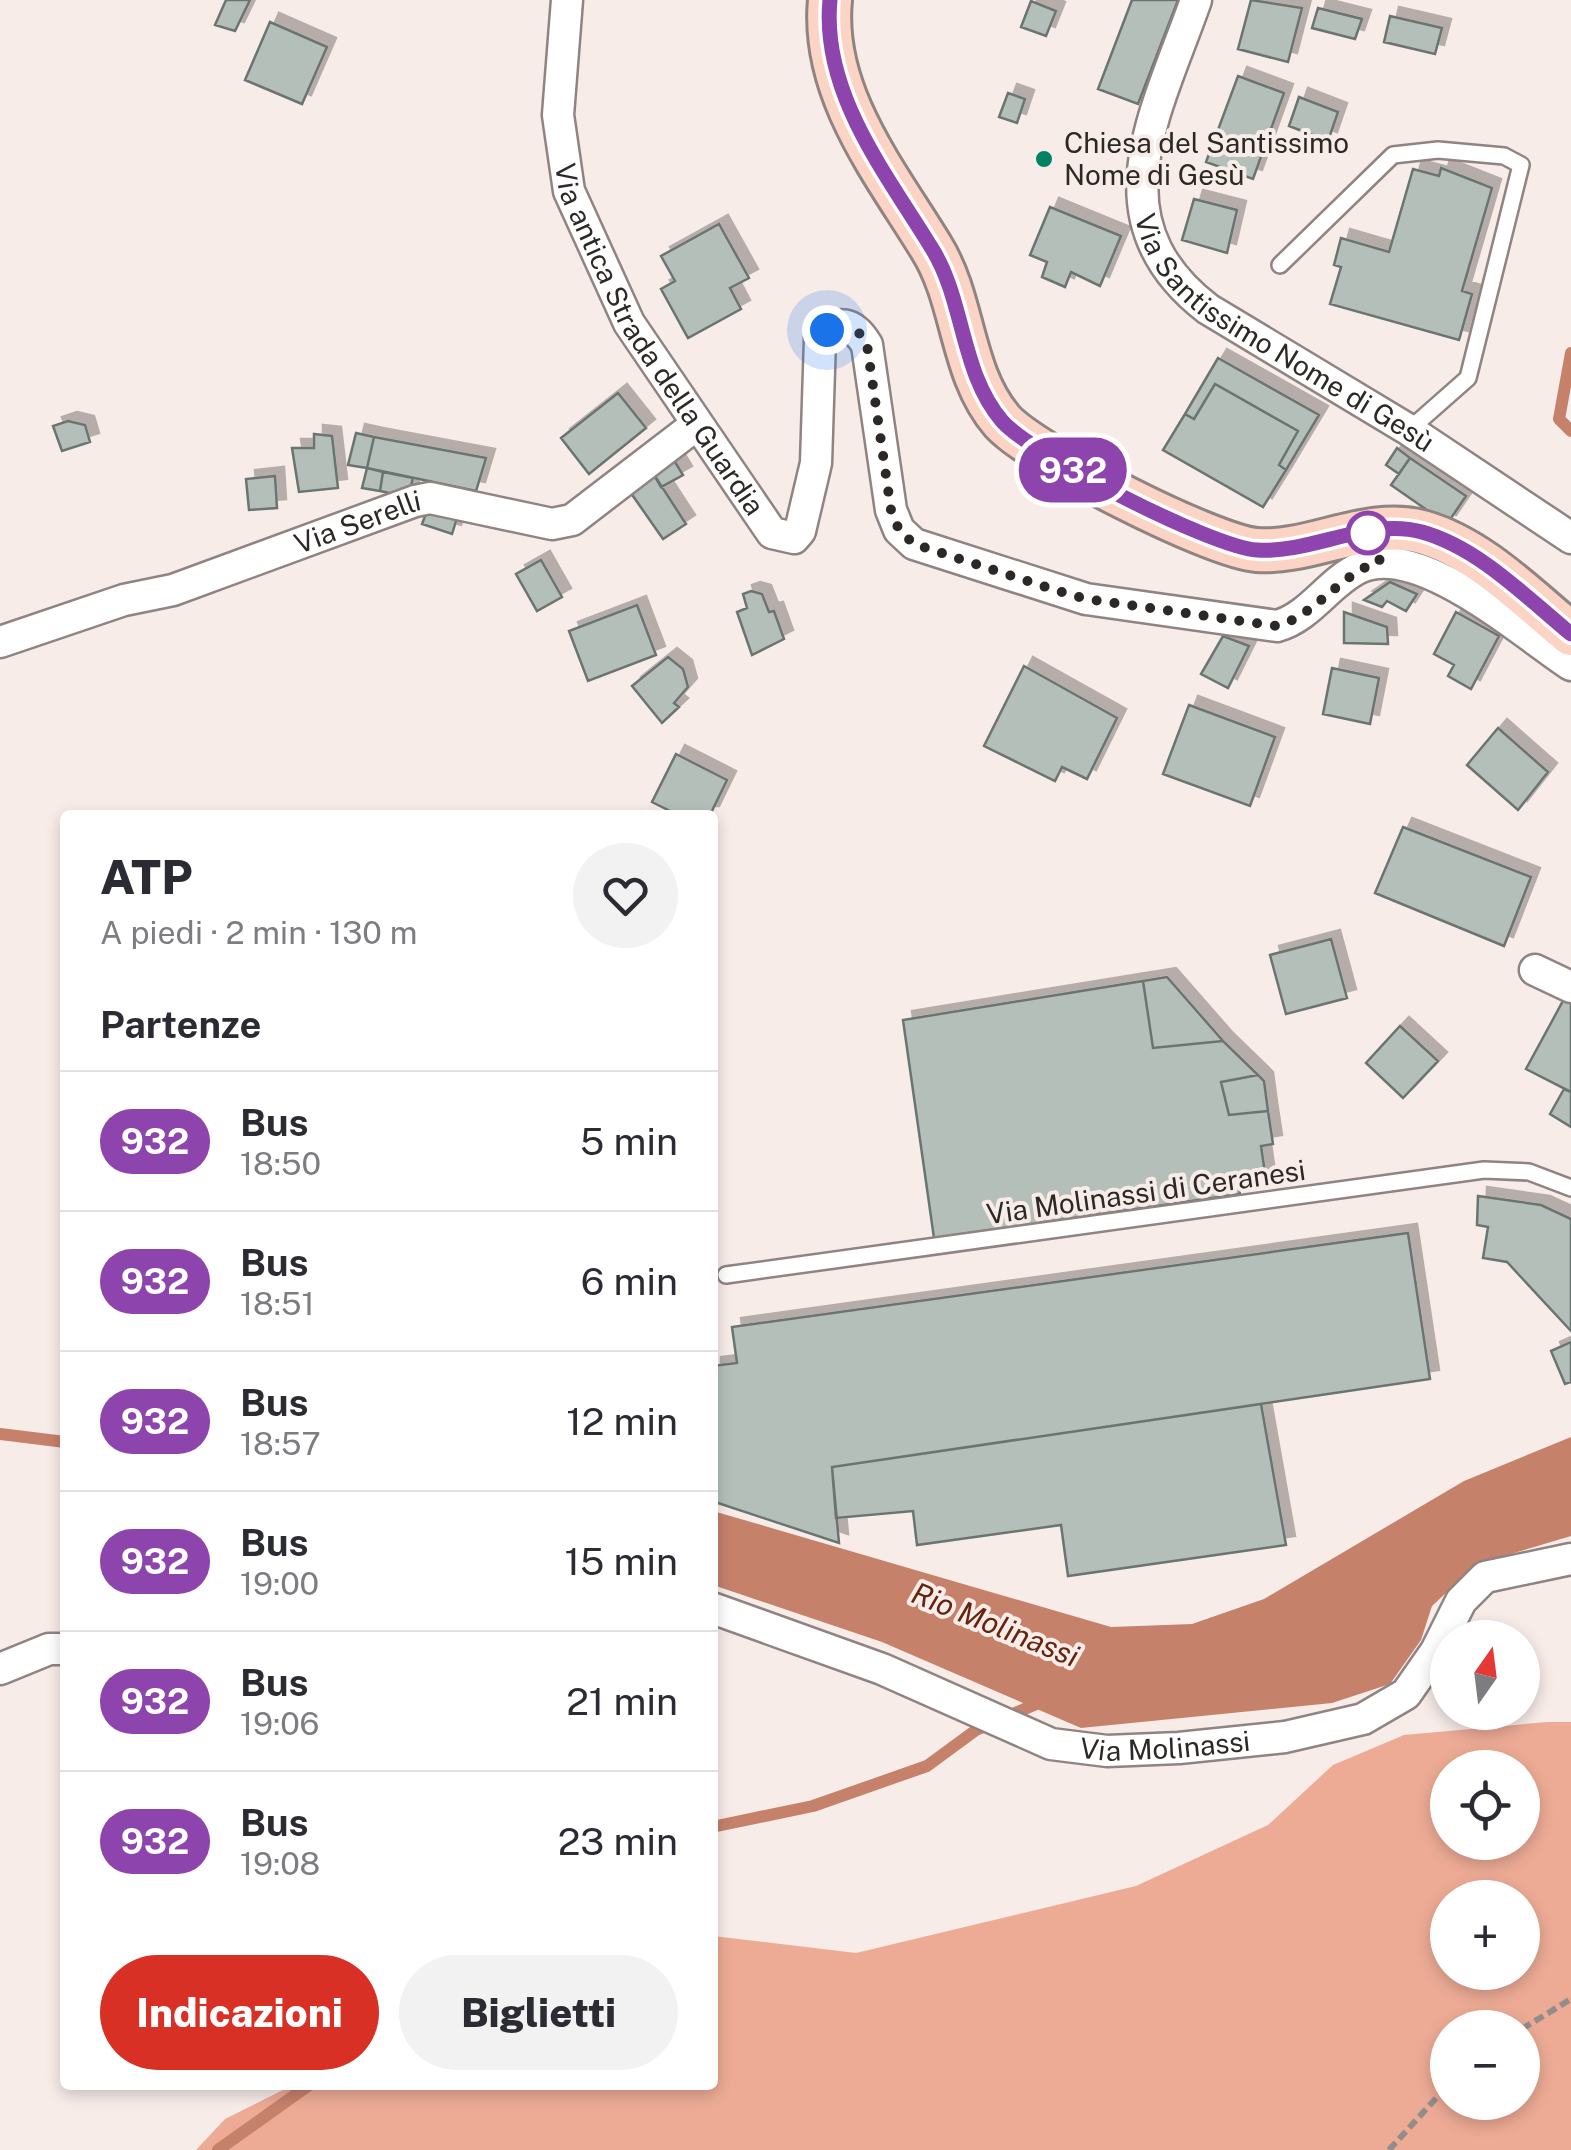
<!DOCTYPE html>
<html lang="it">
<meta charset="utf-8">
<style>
body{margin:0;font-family:"Public Sans",sans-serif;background:#f2f2f3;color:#2b2b33;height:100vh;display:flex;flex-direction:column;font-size:38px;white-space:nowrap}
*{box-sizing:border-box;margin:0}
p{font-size:32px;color:#7c7c81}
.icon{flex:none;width:55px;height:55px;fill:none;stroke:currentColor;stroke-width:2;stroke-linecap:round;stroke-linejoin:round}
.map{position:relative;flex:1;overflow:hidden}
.panel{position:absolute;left:60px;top:810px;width:658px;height:1280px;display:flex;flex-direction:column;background:#fff;border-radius:10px;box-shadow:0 5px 15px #0003}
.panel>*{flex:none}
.badge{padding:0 20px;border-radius:32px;font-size:35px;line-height:65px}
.needle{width:65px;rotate:14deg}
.buttons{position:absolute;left:1430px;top:1620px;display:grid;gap:20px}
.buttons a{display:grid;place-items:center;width:110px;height:110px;border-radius:50%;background:#fff;box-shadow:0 5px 15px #0003;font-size:50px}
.you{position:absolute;width:50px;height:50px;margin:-25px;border:8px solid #fff;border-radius:50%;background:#1a73e8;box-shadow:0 0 0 15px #1a73e833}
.map>.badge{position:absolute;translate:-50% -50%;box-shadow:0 0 0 5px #fff}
h2{padding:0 40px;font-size:38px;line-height:90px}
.round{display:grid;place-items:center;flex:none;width:105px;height:105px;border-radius:52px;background:#f2f2f3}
.summary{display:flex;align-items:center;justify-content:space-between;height:170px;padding:0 40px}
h1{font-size:48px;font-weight:800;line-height:75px}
.cta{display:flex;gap:20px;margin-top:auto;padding:20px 40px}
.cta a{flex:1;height:115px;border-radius:60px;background:#d93025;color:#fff;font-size:40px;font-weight:800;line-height:115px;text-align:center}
.cta a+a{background:#f2f2f3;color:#2b2b33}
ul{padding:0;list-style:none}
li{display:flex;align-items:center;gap:30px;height:140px;padding:0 40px;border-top:2px solid #e1e1e2}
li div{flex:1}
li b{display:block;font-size:38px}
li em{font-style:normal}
li .badge{min-width:110px;font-weight:700;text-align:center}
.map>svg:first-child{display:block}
.green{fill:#edab95;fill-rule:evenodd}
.water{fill:#c6816b}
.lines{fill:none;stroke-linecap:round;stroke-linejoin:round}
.stream{stroke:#c6816b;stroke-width:12}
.building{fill:#b4bfba;stroke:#6b7571;stroke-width:2.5;filter:url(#shadow)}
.service-casing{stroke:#8f8481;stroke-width:20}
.minor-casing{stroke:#8f8481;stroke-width:35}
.secondary-casing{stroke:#8f8481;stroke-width:48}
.path{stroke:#948c89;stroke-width:6;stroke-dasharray:10 5;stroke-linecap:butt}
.service{stroke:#fff;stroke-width:15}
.minor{stroke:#fff;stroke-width:30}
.secondary{stroke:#fcd4c6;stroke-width:42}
.line-casing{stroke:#fff;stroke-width:22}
.line{stroke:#8e44ad;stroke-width:15}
.walk{stroke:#2c2826;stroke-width:10;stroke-dasharray:0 18}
.poi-dot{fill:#018262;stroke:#f8ece9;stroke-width:4}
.stop-dot{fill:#fff;stroke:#8e44ad;stroke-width:5}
.labels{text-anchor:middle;stroke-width:8;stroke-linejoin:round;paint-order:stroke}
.poi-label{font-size:28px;fill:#2c2826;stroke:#f8ece9;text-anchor:start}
.street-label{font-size:28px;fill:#2c2826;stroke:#f8ece9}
.water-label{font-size:30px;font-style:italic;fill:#64250e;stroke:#f8ece9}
</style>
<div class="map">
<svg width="1571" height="2150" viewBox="0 0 1571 2150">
<defs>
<filter id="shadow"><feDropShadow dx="9" dy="-9" stdDeviation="0" flood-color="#0004"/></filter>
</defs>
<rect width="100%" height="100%" fill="#f8ece9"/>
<path class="green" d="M 1547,1722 L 1571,1722 L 1571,2150 L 196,2150 L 225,2119 L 293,2085 L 712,2085 L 713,1936 L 856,1953 L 1136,1886 L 1268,1825 L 1333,1765 L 1404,1735 ZM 1448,1768 L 1522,1768 L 1522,1842 L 1448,1842 ZM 1448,1898 L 1522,1898 L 1522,1972 L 1448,1972 ZM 1448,2028 L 1522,2028 L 1522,2102 L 1448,2102 Z"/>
<path class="water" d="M 1571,1437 L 1571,1536 L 1477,1564 L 1432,1606 L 1421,1640 L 1390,1684 L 1332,1703 L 1081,1728 L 882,1642 L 713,1585 L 713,1511 L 1111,1627 L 1192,1624 L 1264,1599 L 1464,1481 Z"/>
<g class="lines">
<path class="stream" d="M 1571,353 L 1559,419 L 1571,431
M 0,1434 L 65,1442
M 712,1827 L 813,1806 L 927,1766 L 976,1730 L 1043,1701
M 218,2150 L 309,2085"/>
</g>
<path class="building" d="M 226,0 L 250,0 L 235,31 L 215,25 Z
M 1132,0 L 1178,0 L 1138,104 L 1098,89 Z
M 1251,0 L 1302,8 L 1288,62 L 1238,49 Z
M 1031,1 L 1056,11 L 1046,36 L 1021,27 Z
M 1318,8 L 1362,19 L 1355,39 L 1312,28 Z
M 1390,16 L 1442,28 L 1435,54 L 1384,42 Z
M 270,22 L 327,47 L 302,104 L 245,80 Z
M 1238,76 L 1284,93 L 1253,179 L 1206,162 Z
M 1008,93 L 1025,99 L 1017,123 L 999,117 Z
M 1299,97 L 1338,112 L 1328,141 L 1289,126 Z
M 1441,168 L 1492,188 L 1462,291 L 1472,294 L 1459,340 L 1330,304 L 1341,267 L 1334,265 L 1341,238 L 1389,252 L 1413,169 L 1439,176 Z
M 1194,199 L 1237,210 L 1227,253 L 1182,240 Z
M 1050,207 L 1121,236 L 1100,286 L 1071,272 L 1065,287 L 1042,277 L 1047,262 L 1030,255 Z
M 719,224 L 749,278 L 730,288 L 741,309 L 688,338 L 661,289 L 675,281 L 661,256 Z
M 1218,358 L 1319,415 L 1286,470 L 1279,465 L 1298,431 L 1215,384 L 1194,419 L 1185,414 Z
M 1215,384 L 1298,431 L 1279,465 L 1286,470 L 1263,507 L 1163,450 L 1185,414 L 1194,419 Z
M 618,393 L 646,428 L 589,474 L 561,438 Z
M 68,421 L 85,425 L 90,442 L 62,451 L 53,426 Z
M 356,433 L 374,437 L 367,468 L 348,465 Z
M 314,434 L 332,436 L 338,488 L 299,492 L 292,448 L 314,448 Z
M 374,437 L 486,458 L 476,491 L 367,468 Z
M 1397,448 L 1410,458 L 1399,474 L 1386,465 Z
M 672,457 L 683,475 L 661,487 L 651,470 Z
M 1410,458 L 1466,496 L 1447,524 L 1391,485 Z
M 367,468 L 383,472 L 380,491 L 362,488 Z
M 651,470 L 686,524 L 663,539 L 626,486 Z
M 383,472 L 413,478 L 408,497 L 380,491 Z
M 275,476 L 277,508 L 249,510 L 246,479 Z
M 427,511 L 457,518 L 452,534 L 422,524 Z
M 541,560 L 562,597 L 537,611 L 516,574 Z
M 1390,582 L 1417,594 L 1406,611 L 1387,601 L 1382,607 L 1364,600 Z
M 751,591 L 762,594 L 769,612 L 774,611 L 784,639 L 752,655 L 737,612 L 747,608 L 743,594 Z
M 637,605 L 656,655 L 588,681 L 569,631 Z
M 1344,612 L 1387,627 L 1388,644 L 1344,643 Z
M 1456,612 L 1499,636 L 1471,689 L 1448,676 L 1454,665 L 1434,654 Z
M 1223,636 L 1249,646 L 1228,688 L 1201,674 Z
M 668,657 L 683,669 L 688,687 L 674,703 L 679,707 L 662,723 L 632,686 Z
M 1024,666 L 1117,718 L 1087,779 L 1062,767 L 1055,781 L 984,746 Z
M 1332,668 L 1379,678 L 1370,724 L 1323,714 Z
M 1189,705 L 1275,737 L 1250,806 L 1163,774 Z
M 1498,728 L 1548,772 L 1518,810 L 1467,765 Z
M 676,754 L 727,780 L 710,815 L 678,815 L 652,802 Z
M 1403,827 L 1531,877 L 1504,946 L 1375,893 Z
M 1331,939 L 1347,998 L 1286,1014 L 1270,955 Z
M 1167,977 L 1223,1041 L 1153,1048 L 1143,981 Z
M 1143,981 L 1153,1048 L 1223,1041 L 1258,1075 L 1221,1082 L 1229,1115 L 1268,1111 L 1273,1144 L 1261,1146 L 1266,1180 L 1238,1184 L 1240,1194 L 934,1238 L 903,1020 Z
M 1564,999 L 1571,1003 L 1571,1092 L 1526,1069 Z
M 1400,1026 L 1438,1061 L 1403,1098 L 1366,1063 Z
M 1258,1075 L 1264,1081 L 1268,1111 L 1229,1115 L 1221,1082 Z
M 1564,1089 L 1571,1092 L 1571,1127 L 1550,1114 Z
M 1478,1196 L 1541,1205 L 1571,1219 L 1571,1331 L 1507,1262 L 1483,1258 L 1488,1227 L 1477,1225 Z
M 1408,1233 L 1430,1379 L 832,1467 L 839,1543 L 712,1501 L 712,1366 L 737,1363 L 732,1327 Z
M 1571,1342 L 1571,1382 L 1565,1384 L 1551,1351 Z
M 1261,1404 L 1286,1545 L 1068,1576 L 1061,1525 L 917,1545 L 913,1511 L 836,1518 L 832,1467 Z"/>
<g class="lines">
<defs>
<path id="service" d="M 1280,265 L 1393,155 L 1438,150 L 1504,156 L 1521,165 L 1468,378 L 1409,430
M 726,1275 L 1484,1170 L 1529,1172 L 1571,1188"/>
<g id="minor">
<path id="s1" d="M 567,0 L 558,115 L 569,191 L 629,323 L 772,533 L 794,538 L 800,531 L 816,463 L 820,339 C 837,317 854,323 867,345 L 891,510 L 899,530 L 914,544 L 1086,599 L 1277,626 C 1310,617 1329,582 1359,568 C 1418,540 1522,633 1571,665"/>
<path id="s2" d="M 1196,0 C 1157,112 1092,220 1208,309 L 1409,430 L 1571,538"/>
<path id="s3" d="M 0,642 L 124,600 L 173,590 L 415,501 L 430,498 L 552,524 L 572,520 L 696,425"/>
<path d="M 1535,970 L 1571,987"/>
<path id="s4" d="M 712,1608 L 882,1669 L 1051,1744 L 1107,1751 L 1179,1748 L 1285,1737 L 1363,1719 L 1406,1694 L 1436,1651 L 1461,1601 L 1485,1577 L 1571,1559"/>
<path d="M 0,1669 L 49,1649 L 65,1649"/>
</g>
<path id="secondary" d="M 830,0 C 821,93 885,172 931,247 C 965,301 960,372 1002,421 C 1032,455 1212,547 1257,550 C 1311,554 1368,517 1422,532 C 1479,548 1526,597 1571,634"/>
</defs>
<use href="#service" class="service-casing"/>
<use href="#minor" class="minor-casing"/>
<use href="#secondary" class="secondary-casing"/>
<path class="path" d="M 1522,2029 L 1571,1999
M 1389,2150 L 1448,2085"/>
<use href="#service" class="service"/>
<use href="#minor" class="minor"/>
<use href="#secondary" class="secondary"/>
</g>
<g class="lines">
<defs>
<path id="line" d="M 830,0 C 821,92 885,172 931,247 C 965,300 960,372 1002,421 C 1032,455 1211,547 1257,550 C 1311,554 1368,517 1422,532 C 1479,548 1526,597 1571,634"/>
</defs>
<use href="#line" class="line-casing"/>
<use href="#line" class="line"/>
<path class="walk" d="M 827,330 C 848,319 857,327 867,345 L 891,510 L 899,530 L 914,544 L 1055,590 L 1086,599 L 1277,626 C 1316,615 1340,574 1380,561 L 1368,533"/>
</g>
<circle class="poi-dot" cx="1044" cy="159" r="10"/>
<circle class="stop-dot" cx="1368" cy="533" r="20"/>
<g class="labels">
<g class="poi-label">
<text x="1064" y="153">Chiesa del Santissimo<tspan x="1064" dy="32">Nome di Gesù</tspan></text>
</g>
<g class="street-label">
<text dy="10" stroke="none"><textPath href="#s2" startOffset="412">Via Santissimo Nome di Gesù</textPath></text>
<text dy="10" stroke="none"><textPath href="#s1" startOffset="365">Via antica Strada della Guardia</textPath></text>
<text dy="10" stroke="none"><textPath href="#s3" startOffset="378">Via Serelli</textPath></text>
<text transform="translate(1146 1192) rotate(-8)" y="10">Via Molinassi di Ceranesi</text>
<text dy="10" stroke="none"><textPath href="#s4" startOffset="480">Via Molinassi</textPath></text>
</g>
<g class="water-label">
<text transform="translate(995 1625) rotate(22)" y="10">Rio Molinassi</text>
</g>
</g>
</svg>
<div class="buttons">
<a><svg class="needle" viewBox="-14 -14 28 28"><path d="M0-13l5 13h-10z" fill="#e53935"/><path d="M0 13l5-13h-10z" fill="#7c7c81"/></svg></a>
<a><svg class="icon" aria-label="locate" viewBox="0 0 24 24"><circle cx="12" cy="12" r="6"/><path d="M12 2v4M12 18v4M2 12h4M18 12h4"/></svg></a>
<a>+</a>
<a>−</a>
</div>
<div class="you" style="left:827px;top:330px"></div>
<b class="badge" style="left:1073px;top:470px;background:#8e44ad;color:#fff">932</b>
<section class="panel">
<div class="summary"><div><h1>ATP</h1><p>A piedi · 2 min · 130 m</p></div><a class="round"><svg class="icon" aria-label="heart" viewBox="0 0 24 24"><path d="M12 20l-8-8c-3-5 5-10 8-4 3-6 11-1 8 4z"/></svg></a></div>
<h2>Partenze</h2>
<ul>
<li><span class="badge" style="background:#8e44ad;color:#fff">932</span><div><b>Bus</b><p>18:50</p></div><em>5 min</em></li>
<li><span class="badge" style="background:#8e44ad;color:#fff">932</span><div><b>Bus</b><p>18:51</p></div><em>6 min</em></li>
<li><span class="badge" style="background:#8e44ad;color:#fff">932</span><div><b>Bus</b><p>18:57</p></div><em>12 min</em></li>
<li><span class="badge" style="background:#8e44ad;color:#fff">932</span><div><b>Bus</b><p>19:00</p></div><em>15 min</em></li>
<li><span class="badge" style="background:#8e44ad;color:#fff">932</span><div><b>Bus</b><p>19:06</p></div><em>21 min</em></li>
<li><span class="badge" style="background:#8e44ad;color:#fff">932</span><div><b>Bus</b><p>19:08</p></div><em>23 min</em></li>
</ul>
<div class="cta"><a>Indicazioni</a><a>Biglietti</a></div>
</section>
</div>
